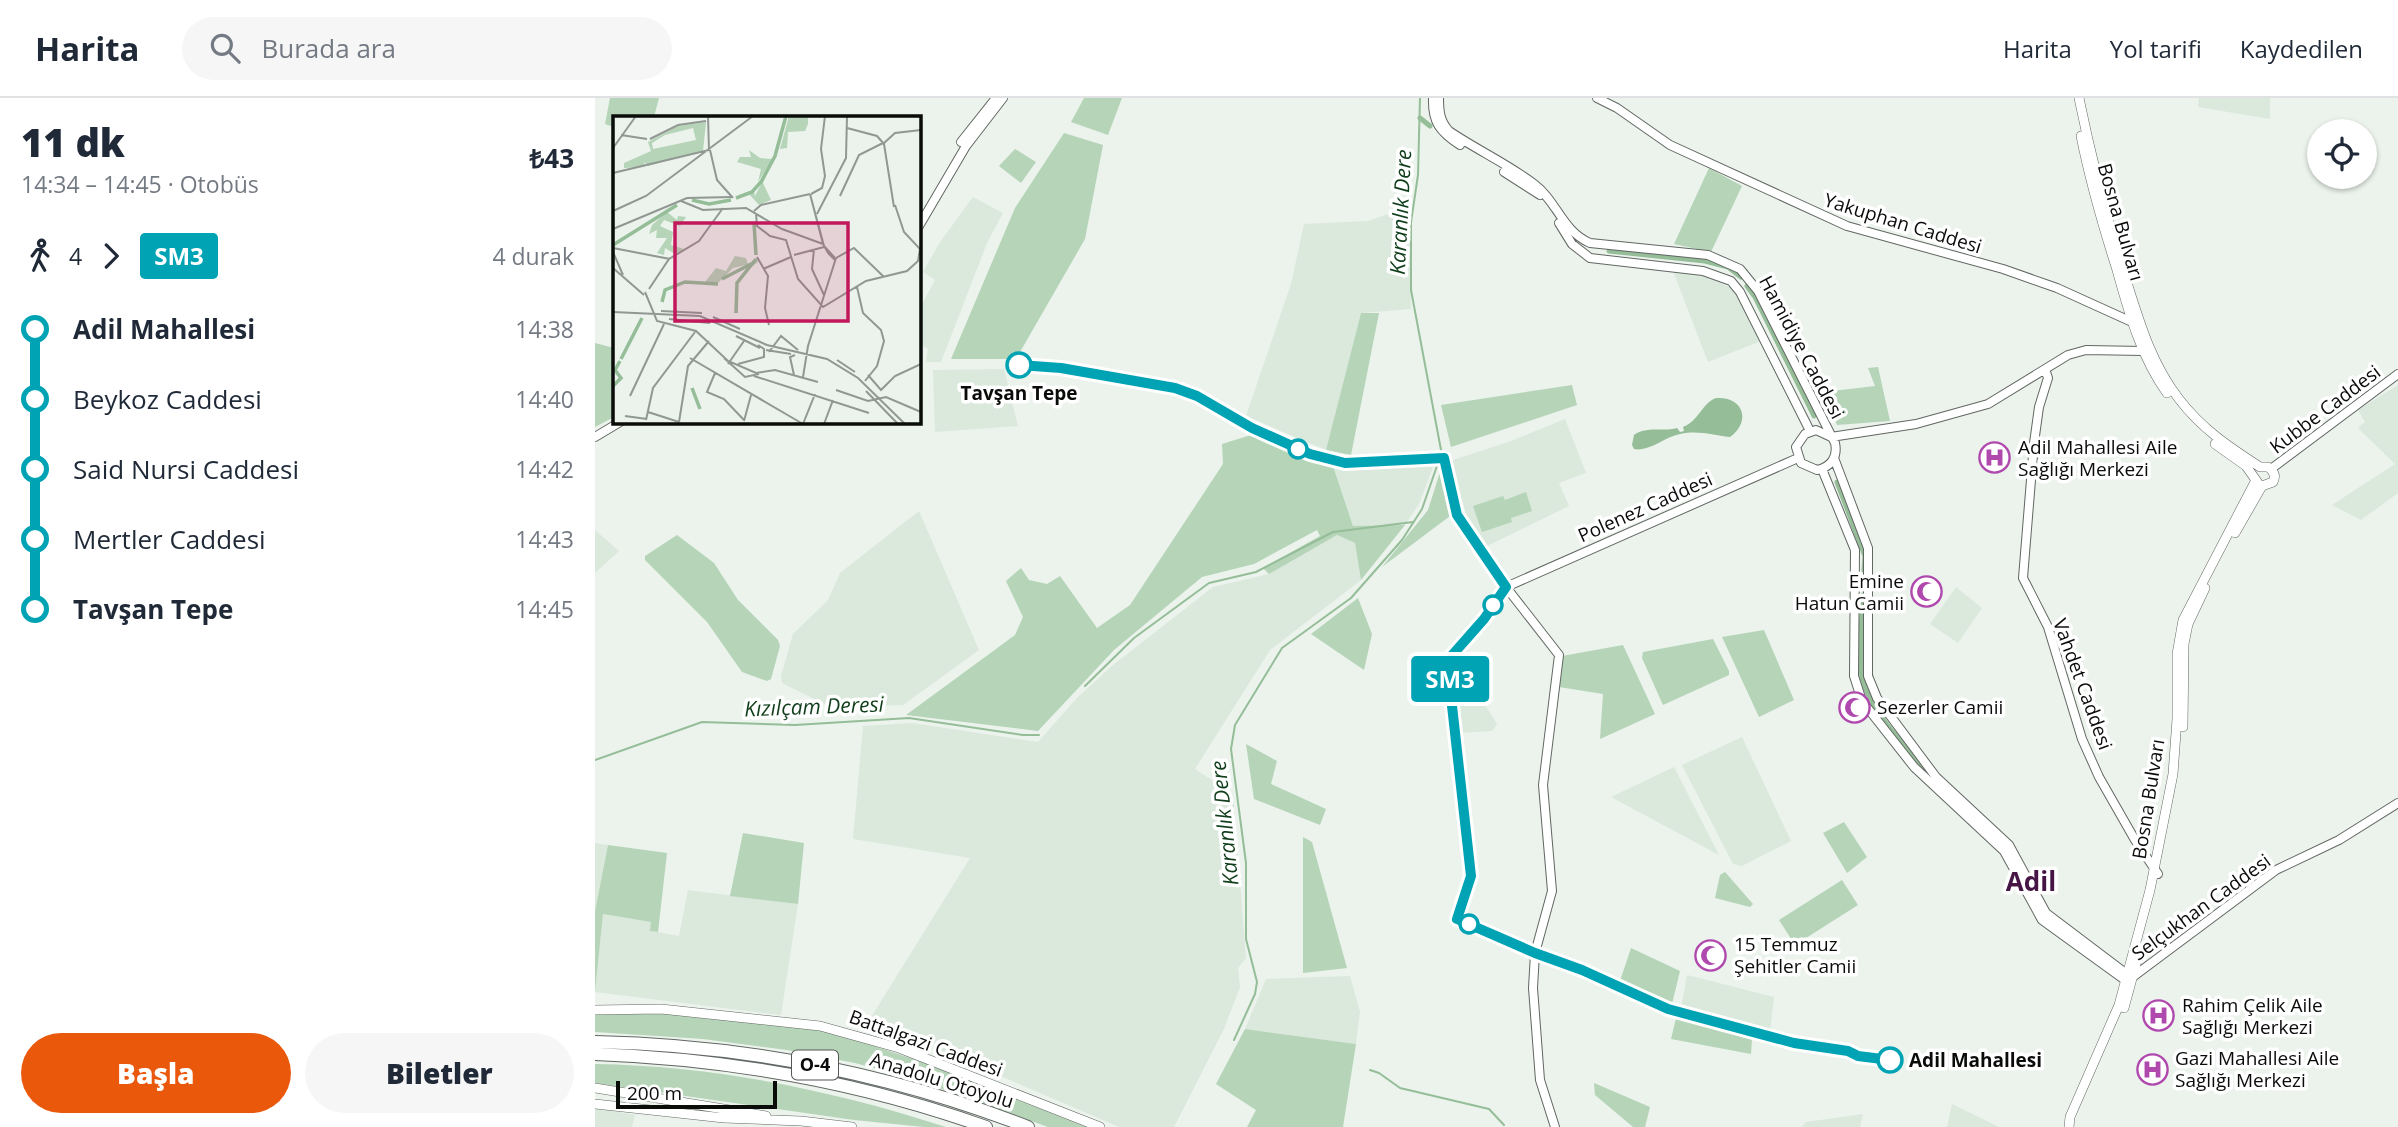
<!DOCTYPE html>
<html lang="tr">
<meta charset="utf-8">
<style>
body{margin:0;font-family:"Open Sans",sans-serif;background:#f6f6f7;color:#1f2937;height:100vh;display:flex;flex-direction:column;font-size:26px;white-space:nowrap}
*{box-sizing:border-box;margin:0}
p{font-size:23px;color:#747a83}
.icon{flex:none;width:38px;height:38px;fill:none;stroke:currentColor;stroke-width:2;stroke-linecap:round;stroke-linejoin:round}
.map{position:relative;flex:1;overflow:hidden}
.panel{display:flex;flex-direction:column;background:#fff;width:595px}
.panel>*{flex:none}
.badge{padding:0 14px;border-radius:5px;font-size:24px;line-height:46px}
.controls{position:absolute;left:1712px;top:21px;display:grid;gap:14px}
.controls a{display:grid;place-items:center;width:70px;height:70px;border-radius:50%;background:#fff;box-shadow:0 2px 5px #0004;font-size:35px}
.scale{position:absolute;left:21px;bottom:18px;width:161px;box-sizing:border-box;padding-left:7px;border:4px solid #0a0c0a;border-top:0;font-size:19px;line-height:24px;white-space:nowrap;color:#0a0c0a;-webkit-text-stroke:5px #fff;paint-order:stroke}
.map>.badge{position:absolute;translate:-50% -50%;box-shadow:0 0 0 4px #fff}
.legs{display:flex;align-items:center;gap:10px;height:77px;padding:0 21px;font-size:23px}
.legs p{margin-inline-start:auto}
.head{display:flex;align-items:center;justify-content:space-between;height:119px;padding:0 21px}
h1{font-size:38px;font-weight:800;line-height:52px}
.primary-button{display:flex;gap:14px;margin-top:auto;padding:14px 21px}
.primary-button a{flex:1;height:80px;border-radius:42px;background:#ea580c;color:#fff;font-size:28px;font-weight:800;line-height:80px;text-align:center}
.primary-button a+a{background:#f6f6f7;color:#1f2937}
ul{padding:0 21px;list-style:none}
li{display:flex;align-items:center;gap:24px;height:70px;font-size:26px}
li i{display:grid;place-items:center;width:10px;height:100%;margin:0 9px;background:currentColor}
li i::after{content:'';width:18px;height:18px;margin:-9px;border:5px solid;border-radius:50%;background:#fff}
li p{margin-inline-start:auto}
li:first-child i{background:linear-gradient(#0000 50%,currentColor 0)}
li:last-child i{background:linear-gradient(currentColor 50%,#0000 0)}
header{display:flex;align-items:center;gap:42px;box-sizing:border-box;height:98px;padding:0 35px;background:#fff;border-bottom:2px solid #e0e1e3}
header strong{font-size:33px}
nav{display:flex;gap:38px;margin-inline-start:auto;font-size:24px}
.search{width:490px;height:63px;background:#f6f6f7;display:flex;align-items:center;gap:18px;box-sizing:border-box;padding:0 24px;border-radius:38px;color:#747a83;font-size:26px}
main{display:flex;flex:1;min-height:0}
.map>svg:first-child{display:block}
.built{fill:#dbe8dc}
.green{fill:#b5d4b8}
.water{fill:#94bd98}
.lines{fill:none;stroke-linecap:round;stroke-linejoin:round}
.stream{stroke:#94bd98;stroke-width:2}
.canal{stroke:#94bd98;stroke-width:5}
.tertiary-casing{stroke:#616762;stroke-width:10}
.secondary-casing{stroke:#616762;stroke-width:10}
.motorway-casing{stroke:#616762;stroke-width:14}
.tertiary{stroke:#fff;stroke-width:8}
.secondary{stroke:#fff;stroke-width:9}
.motorway{stroke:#fff;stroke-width:12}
.line-1-casing{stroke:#fff;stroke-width:16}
.line-1{stroke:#00a3b4;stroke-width:10}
.stop-1-dot{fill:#fff;stroke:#00a3b4;stroke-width:3.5}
.labels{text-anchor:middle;stroke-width:7;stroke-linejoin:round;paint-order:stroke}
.shield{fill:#fff;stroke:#545554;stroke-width:2}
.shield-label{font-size:18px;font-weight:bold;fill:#0a0c0a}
.street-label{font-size:19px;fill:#0a0c0a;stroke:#fff}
.stop-label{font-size:19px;font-weight:bold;fill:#0a0c0a;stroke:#fff}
.poi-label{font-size:19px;fill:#0a0c0a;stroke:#fff;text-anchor:start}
.water-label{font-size:21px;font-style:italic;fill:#103e1a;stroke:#fff}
.district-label{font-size:26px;font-weight:bold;fill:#461545;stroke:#fff}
.inset-river{fill:none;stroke:#94bd98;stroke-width:3.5}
.inset-road{fill:none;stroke:#919792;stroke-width:2}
.view{fill:#c2185b;fill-opacity:0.15;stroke:#c2185b;stroke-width:3.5}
.inset-edge{fill:none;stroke:#0a0c0a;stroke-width:3.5}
</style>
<header>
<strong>Harita</strong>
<div class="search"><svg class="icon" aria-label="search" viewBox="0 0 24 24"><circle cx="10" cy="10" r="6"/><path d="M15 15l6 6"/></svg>Burada ara</div>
<nav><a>Harita</a><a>Yol tarifi</a><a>Kaydedilen</a></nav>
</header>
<main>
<section class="panel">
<div class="head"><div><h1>11 dk</h1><p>14:34 – 14:45 · Otobüs</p></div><b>₺43</b></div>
<div class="legs"><svg class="icon" aria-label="walk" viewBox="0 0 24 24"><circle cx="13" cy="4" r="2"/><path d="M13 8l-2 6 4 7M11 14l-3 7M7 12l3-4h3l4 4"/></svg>4<svg class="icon" aria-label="forward" viewBox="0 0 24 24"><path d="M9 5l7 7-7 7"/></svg><b class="badge" style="background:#00a3b4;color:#fff">SM3</b><p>4 durak</p></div>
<ul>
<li><i style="color:#00a3b4"></i><b>Adil Mahallesi</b><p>14:38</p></li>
<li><i style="color:#00a3b4"></i><span>Beykoz Caddesi</span><p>14:40</p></li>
<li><i style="color:#00a3b4"></i><span>Said Nursi Caddesi</span><p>14:42</p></li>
<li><i style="color:#00a3b4"></i><span>Mertler Caddesi</span><p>14:43</p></li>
<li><i style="color:#00a3b4"></i><b>Tavşan Tepe</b><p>14:45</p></li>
</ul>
<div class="primary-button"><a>Başla</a><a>Biletler</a></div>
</section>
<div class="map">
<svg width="1803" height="1029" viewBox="0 0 1803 1029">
<rect width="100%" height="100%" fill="#ebf3ec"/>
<path class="built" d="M 1604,0 L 1675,0 L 1675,21 L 1603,9 Z
M 378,99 L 408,115 L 392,145 L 346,264 L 331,264 L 333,251 L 324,245 L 324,212 L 340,182 L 328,174 L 345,144 Z
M 813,109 L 816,211 L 766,215 L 731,352 L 651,318 L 696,186 L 709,126 L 773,123 Z
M 1078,173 L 1107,177 L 1137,190 L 1166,243 L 1113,264 Z
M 409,271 L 423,328 L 340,334 L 338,272 Z
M 1803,287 L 1803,395 L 1766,422 L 1737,407 L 1800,366 L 1763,330 L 1770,324 L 1763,312 Z
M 970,321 L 991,375 L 964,385 L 974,408 L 890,449 L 873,422 L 855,363 L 916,343 Z
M 840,364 L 824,406 L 810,427 L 758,428 L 738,368 Z
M 324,413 L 384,552 L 308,607 L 236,609 L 187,585 L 186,578 L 198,536 L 233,502 L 245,475 Z
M 0,432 L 24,453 L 0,475 Z
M 742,437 L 760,445 L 766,482 L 675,552 L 600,671 L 638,696 L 651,860 L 643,870 L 645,889 L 629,931 L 579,1029 L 524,1029 L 382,968 L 292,934 L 275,921 L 375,760 L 258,741 L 268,628 L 317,625 L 443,644 L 482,600 L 518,567 L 618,489 L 674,476 Z
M 1361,489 L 1387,510 L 1363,545 L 1335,526 Z
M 879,589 L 902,626 L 897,633 L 865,635 L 861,598 Z
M 1147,639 L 1196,743 L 1147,768 L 1138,766 L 1087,667 Z
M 1079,669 L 1124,757 L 1016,699 Z
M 0,745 L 13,747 L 0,813 Z
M 93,792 L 203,806 L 186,917 L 0,894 L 8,816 L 56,824 L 56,833 L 84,838 Z
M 1092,877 L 1179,899 L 1175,935 L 1086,910 Z
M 755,878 L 765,914 L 761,946 L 650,931 L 671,881 Z
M 1357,1006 L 1404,1029 L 1352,1029 Z
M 0,1010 L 40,1017 L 37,1029 L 0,1029 Z
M 1268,1016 L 1265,1029 L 1207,1029 L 1211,1024 Z"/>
<path class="green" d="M 15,0 L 64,0 L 59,19 L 19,19 L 19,29 L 10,26 Z
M 489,0 L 527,0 L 513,37 L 476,24 Z
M 469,35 L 508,47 L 490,141 L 421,261 L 356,261 L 420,110 Z
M 420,51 L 441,64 L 426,85 L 404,68 Z
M 1114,70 L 1147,88 L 1116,154 L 1079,146 Z
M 766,215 L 784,215 L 756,357 L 731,352 Z
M 0,245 L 19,250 L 19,319 L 0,329 Z
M 1283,269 L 1295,323 L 1242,327 L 1229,294 L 1280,288 L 1273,270 Z
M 977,287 L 982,307 L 856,349 L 846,307 Z
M 656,337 L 738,368 L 758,428 L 810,427 L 766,482 L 760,445 L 742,437 L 674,476 L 668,470 L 725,438 L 722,432 L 659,466 L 607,479 L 519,552 L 443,633 L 311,617 L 420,537 L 428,519 L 411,483 L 426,470 L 434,482 L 452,486 L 465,478 L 502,530 L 535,507 L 628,366 L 627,346 Z
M 846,371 L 850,371 L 859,415 L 787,469 L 833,412 Z
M 931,394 L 937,413 L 916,420 L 917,424 L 887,434 L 878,408 L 908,398 L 910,402 Z
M 82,437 L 119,465 L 143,502 L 183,542 L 185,548 L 176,581 L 172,583 L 147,574 L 112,524 L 50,462 L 50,458 Z
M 763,500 L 777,536 L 769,572 L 716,536 Z
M 1169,532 L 1199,602 L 1164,619 L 1127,539 Z
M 1118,541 L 1134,573 L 1134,577 L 1068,607 L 1047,560 L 1048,554 Z
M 1028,547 L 1060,616 L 1005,641 L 1008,596 L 964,589 L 967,558 Z
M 651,646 L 682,663 L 676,686 L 731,711 L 725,727 L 659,701 Z
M 1249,724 L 1272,759 L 1252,775 L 1228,735 Z
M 148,735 L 209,745 L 203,806 L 135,798 Z
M 708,739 L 717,744 L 752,870 L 708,875 Z
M 13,747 L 72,755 L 63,834 L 55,833 L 56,824 L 8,816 L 0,894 L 0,813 Z
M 1130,774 L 1158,806 L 1155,809 L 1120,800 L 1125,777 Z
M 1247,782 L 1263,807 L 1200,847 L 1184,822 Z
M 1036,850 L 1085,873 L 1077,906 L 1025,883 Z
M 0,916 L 77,916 L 186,927 L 240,935 L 351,972 L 396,992 L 497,1029 L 453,1029 L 319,981 L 260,965 L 192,952 L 108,941 L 0,934 Z
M 1081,920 L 1157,941 L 1156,956 L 1076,941 Z
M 650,931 L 761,946 L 748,1029 L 652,1029 L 661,1012 L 621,986 Z
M 0,966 C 120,968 237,992 351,1029 L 329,1029 L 259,1022 L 0,985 Z
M 999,985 L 1055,1009 L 1050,1029 L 1038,1029 L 1000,997 Z"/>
<path class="water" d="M 1121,300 C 1148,298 1157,323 1135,339 C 1118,337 1103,332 1085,336 C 1069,339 1055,354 1039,351 L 1037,347 L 1039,337 C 1052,328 1067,334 1082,330 L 1085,334 L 1089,333 L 1088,329 C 1104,323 1107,305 1121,300 Z"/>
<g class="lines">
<path class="stream" d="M 825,0 L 823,77 L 816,124 L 816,192 L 846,352
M 490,588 L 539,540 L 614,485 L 661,474 L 738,434 L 818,424
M 0,662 L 107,624 L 200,627 L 314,620 L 428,637 L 444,637
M 639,942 L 660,896 L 662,884 L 651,841 L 651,765 L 636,651 L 640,627 L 687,550 L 756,500 L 807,442 L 827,411 L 843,365
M 775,972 L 784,975 L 805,990 L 894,1011 L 909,1027"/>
<path class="canal" d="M 825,20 L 835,28
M 1014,153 L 1110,163 L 1133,169 L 1146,179
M 1152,188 L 1160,199 L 1219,318
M 1242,384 L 1270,458 L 1269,472
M 1268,497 C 1267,520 1263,557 1267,579 C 1274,612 1310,648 1332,673"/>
<defs>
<path id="tertiary" d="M 838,0 C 837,24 845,34 865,47
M 844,0 C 844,14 845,23 854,33 C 882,52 913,66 939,86 C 962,103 967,133 995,145 L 1113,157 L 1145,171 L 1163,193 L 1240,345 C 1243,359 1236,369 1222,372 L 1206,365 L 1201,349 L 1210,336 L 1221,332 L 1236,339
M 1002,0 L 1022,10 L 1075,47 L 1252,128 L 1408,171 L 1462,190 L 1537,224
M 366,44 L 401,0
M 909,74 L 945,97
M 964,125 L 977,146 L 995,160 L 1108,173 L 1136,183 L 1145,194 L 1215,333
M 324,128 L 371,48 L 408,0
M 1450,271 L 1453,280 L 1444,309 L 1439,345 L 1428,480 L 1453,529 L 1487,641 L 1504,679 L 1540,742 L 1563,776
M 0,339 L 25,324
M 1236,339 L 1321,326 L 1393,306 L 1473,257 L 1491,252 L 1548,253
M 849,360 L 862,417 L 911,489 L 964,557 L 948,687 L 957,793 L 940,855 L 938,890 L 945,982 L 960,1029
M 1239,360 L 1273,450 L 1273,578 L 1282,600 L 1341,679 L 1414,747 L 1451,815 L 1533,877 L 1539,878 L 1681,772 L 1744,742 L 1803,705
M 1227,371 L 1260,452 L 1259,578 L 1267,603 L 1319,669 L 1409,753 L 1447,822 L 1534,885
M 1676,371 L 1803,276
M 911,489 L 1203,360"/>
<path id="secondary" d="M 1484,0 C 1496,59 1511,117 1529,175 C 1543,219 1555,264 1584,301 C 1607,331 1634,349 1665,369 L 1673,369 C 1679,373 1681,378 1678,384 L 1667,388
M 1486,38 C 1495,83 1508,128 1522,172 C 1534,215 1546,259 1572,295
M 1620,346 L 1651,368 L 1663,385
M 1640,435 L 1667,388
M 1588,629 L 1589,546 L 1593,526 L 1610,490
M 1529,910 L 1542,862
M 0,912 L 66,911 L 225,928 L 304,950 L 505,1029
M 0,990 L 171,1018
M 0,1006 L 129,1020 L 206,1023 L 257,1029
M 1474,1029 L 1475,1019 L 1524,907 L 1555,792 L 1578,676 L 1582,621 L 1582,556 L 1588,522 L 1661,382"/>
<path id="motorway" d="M 0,944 C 149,947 294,975 433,1029
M 0,956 C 134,961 265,984 391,1029"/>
</defs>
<use href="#tertiary" class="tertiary-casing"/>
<use href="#secondary" class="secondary-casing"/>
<use href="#motorway" class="motorway-casing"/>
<use href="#tertiary" class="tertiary"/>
<use href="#secondary" class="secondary"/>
<use href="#motorway" class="motorway"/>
</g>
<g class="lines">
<defs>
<path id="line-1" d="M 424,267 L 466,270 L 580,290 L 602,298 L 657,330 L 715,356 L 750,365 L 849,360 L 862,417 L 911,489 L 889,521 L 852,563 L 876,778 L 862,821 L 940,855 L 987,872 L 1073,911 L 1199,945 L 1253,953 L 1263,958 L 1295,962"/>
</defs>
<use href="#line-1" class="line-1-casing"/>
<use href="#line-1" class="line-1"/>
</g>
<defs>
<symbol id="hospital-ring" viewBox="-11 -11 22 22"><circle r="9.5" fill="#fff" stroke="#b049ad" stroke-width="1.5"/><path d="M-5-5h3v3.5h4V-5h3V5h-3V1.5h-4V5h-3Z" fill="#b049ad"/></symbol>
<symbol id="mosque-ring" viewBox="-11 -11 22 22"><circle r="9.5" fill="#fff" stroke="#b049ad" stroke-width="1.5"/><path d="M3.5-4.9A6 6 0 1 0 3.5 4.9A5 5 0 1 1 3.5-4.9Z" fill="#b049ad"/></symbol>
</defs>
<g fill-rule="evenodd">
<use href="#hospital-ring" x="1382" y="342" width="35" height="35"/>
<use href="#mosque-ring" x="1314" y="476" width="35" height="35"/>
<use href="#mosque-ring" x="1242" y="592" width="35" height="35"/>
<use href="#mosque-ring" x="1098" y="840" width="35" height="35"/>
<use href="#hospital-ring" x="1546" y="900" width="35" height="35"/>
<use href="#hospital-ring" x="1540" y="954" width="35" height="35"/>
</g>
<g class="stop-1-dot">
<circle cx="424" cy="267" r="12"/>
<circle cx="703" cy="351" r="9"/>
<circle cx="898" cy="507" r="9"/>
<circle cx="874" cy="826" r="9"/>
<circle cx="1295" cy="962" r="12"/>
</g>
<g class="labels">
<rect class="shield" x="197" y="952.5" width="46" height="29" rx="5"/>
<g class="shield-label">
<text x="220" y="973">O-4</text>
</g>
<g class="street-label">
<text transform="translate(1526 124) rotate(74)" y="7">Bosna Bulvarı</text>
<text transform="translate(1308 125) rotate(17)" y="7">Yakuphan Caddesi</text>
<text transform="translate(1207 249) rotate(62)" y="7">Hamidiye Caddesi</text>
<text transform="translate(1730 311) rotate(-37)" y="7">Kubbe Caddesi</text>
<text transform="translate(1050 409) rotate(-24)" y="7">Polenez Caddesi</text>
<text transform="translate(1488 586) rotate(70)" y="7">Vahdet Caddesi</text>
<text transform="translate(1553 701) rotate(-81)" y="7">Bosna Bulvarı</text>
<text transform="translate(1606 809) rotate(-36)" y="7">Selçukhan Caddesi</text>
<text transform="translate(331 945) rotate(20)" y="7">Battalgazi Caddesi</text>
<text transform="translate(347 982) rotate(17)" y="7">Anadolu Otoyolu</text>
</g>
<g class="stop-label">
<text x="424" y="302">Tavşan Tepe</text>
<text x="1314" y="969" text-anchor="start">Adil Mahallesi</text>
</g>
<g class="poi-label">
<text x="1423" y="356">Adil Mahallesi Aile<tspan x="1423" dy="22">Sağlığı Merkezi</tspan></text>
<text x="1309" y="490" text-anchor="end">Emine<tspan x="1309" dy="22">Hatun Camii</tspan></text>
<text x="1282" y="616">Sezerler Camii</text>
<text x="1139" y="853">15 Temmuz<tspan x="1139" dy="22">Şehitler Camii</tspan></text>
<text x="1587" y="914">Rahim Çelik Aile<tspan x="1587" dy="22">Sağlığı Merkezi</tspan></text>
<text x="1580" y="967">Gazi Mahallesi Aile<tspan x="1580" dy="22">Sağlığı Merkezi</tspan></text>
</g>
<g class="water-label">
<text transform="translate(806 114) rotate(-87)" y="7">Karanlık Dere</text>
<text transform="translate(219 609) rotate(-2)" y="7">Kızılçam Deresi</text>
<text transform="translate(630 725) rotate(-96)" y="7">Karanlık Dere</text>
</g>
<g class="district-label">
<text x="1436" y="793">Adil</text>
</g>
</g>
<g transform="translate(18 18)">
<rect width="308" height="308" fill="#ebf3ec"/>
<path d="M 176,0 L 195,0 L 195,8 L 192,15 L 175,16 L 174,32 L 167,33 ZM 93,6 L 90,35 L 35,50 L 31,46 L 32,51 L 11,52 L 11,47 L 38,35 L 35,26 L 65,10 ZM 80,12 L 83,24 L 40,33 L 39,27 L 52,19 ZM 136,34 L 147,42 L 159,43 L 145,66 L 148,53 L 124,46 L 127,41 L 138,41 ZM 161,43 L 150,67 L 158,84 L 146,89 L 136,78 L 121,83 L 141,75 L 142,80 ZM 54,96 L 64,104 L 65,100 L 73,101 L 67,110 L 51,104 L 47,110 L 60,116 L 58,129 L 71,133 L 62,138 L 52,132 L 51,139 L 44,137 L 54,122 L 43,122 L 44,114 L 36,118 L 39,109 ZM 122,140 L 133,142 L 135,148 L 144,142 L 145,146 L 136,153 L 133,149 L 120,152 L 105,167 L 92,166 L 103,152 L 113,155 Z" fill="#b5d4b8" fill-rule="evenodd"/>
<path class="inset-river" d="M 123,82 L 139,76 L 148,66 L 162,40 L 173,0M 79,84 L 96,88 L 118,84M 141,107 L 143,139M 0,129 L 64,89M 109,163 L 138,148M 49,186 L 52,174 L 72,166 L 105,168M 123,197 L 124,167 L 143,143M 8,243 L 29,202M 0,270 L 8,262 L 2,254 L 7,245M 79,272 L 87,293"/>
<path class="inset-road" d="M 234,12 L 264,20 L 271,28 L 281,91M 8,19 L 34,23M 37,23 L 65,9 L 93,5M 270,28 L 282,17 L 308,14M 0,32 L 23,0M 97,34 L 104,64 L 120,82M 0,57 L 96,34 L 95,0M 198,78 L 209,72 L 212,60 L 208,33 L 212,0M 227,80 L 246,39 L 270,27M 68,85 L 90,94 L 133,92 L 169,113 L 210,128M 0,95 L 33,80 L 140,0M 141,95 L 148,89 L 197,78M 143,97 L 144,110 L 157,120 L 173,124 L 185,163 L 210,191 L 253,165 L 294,155 L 305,145 L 307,133 L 291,116 L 282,89M 204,98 L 233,42 L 234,0M 0,113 L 74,82 L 120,81M 0,132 L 57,143M 201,133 L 199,153 L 211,179M 0,136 L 10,159M 181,139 L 211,131M 144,141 L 155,160 L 152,192 L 156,209M 222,142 L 211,130 L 197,78 L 210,128 L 215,137 L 222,144M 223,142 L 241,132 L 271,161M 0,152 L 31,179M 150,153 L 178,141M 244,171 L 250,197 L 268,214 L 271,225 L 264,250 L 252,265M 36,173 L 56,143 L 86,125 L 110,92M 32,176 L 44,205 L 83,215 L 115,245 L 143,257 L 162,254 L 205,266M 48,195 L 89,197M 0,196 L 87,200 L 154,229 L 214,243 L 245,262 L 292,308M 100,201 L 127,213M 56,203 L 97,207M 123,220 L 147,232M 153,234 L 178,238M 156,236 L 168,220 L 185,234M 77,242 L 190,308M 111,242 L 132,261 L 146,258M 224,244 L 242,256M 115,248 L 131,225M 125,248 L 151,241 L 151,233 L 145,229M 102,257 L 94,276 L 111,283 L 131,304M 181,259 L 177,241 L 182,239M 255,259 L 268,274 L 282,260 L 308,248M 141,260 L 256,297M 190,261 L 195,230 L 223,142M 223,274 L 255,285 L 273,281 L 308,296M 253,275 L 285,308M 17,280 L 51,208M 35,296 L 66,306M 12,300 L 34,303M 33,304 L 40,272 L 82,216M 131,305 L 138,279M 66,306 L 75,250 L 96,225M 190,308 L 202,278M 211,308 L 220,284"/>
<path class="view" d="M 62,107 L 235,107 L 235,205 L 62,205 Z"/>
<rect width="308" height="308" class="inset-edge"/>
</g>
</svg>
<div class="controls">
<a><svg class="icon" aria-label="locate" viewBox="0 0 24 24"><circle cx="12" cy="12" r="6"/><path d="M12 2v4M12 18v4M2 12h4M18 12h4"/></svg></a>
</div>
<div class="scale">200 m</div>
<b class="badge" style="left:855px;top:581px;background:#00a3b4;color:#fff">SM3</b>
</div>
</main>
